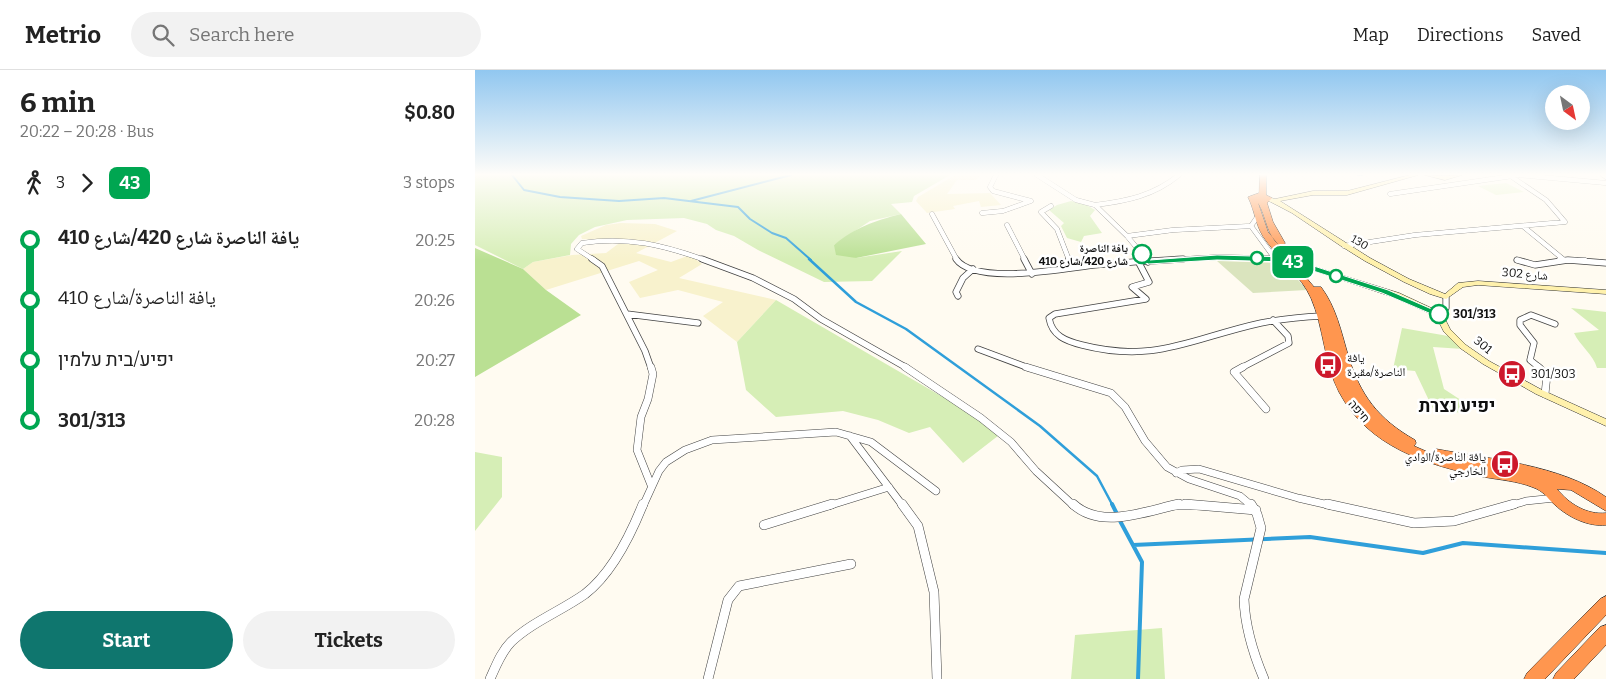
<!DOCTYPE html>
<meta charset="utf-8">
<style>
body{margin:0;font-family:Bitter,"Noto Naskh Arabic",Heebo,serif;background:#f2f2f2;color:#222;height:100vh;display:flex;flex-direction:column;font-size:19px;white-space:nowrap}
*{box-sizing:border-box;margin:0}
p{font-size:16px;color:#767676}
.icon{flex:none;width:28px;height:28px;fill:none;stroke:currentColor;stroke-width:2;stroke-linecap:round;stroke-linejoin:round}
.map{position:relative;flex:1;overflow:hidden}
.drawer{display:flex;flex-direction:column;background:#fff;width:475px}
.drawer>*{flex:none}
.badge{padding:0 10px;border-radius:8px;font-size:18px;line-height:32px}
.needle{width:32px;rotate:147deg}
.controls{position:absolute;left:1070px;top:15px;display:grid;gap:10px}
.controls a{display:grid;place-items:center;width:45px;height:45px;border-radius:50%;background:#fff;box-shadow:0 5px 20px #0002;font-size:25px}
.map>.badge{position:absolute;translate:-50% -50%;box-shadow:0 0 0 2px #fff}
.legs{display:flex;align-items:center;gap:8px;height:55px;padding:0 20px;font-size:16px}
.legs p{margin-inline-start:auto}
.overview{display:flex;align-items:center;justify-content:space-between;height:85px;padding:0 20px}
h1{font-size:28px;font-weight:700;line-height:38px}
.action{display:flex;gap:10px;margin-top:auto;padding:10px 20px}
.action a{flex:1;height:58px;border-radius:30px;background:#0f766e;color:#fff;font-size:20px;font-weight:700;line-height:58px;text-align:center}
.action a+a{background:#f2f2f2;color:#222}
ul{padding:0 20px;list-style:none}
li{display:flex;align-items:center;gap:18px;height:60px;font-size:19px}
li i{display:grid;place-items:center;width:8px;height:100%;margin:0 6px;background:currentColor}
li i::after{content:'';width:12px;height:12px;margin:-6px;border:4px solid;border-radius:50%;background:#fff}
li p{margin-inline-start:auto}
li:first-child i{background:linear-gradient(#0000 50%,currentColor 0)}
li:last-child i{background:linear-gradient(currentColor 50%,#0000 0)}
header{display:flex;align-items:center;gap:30px;box-sizing:border-box;height:70px;padding:0 25px;background:#fff;border-bottom:1px solid #e0e0e0}
header strong{font-size:24px}
nav{display:flex;gap:28px;margin-inline-start:auto;font-size:18px}
.search{width:350px;height:45px;background:#f2f2f2;display:flex;align-items:center;gap:12px;box-sizing:border-box;padding:0 18px;border-radius:28px;color:#767676;font-size:19px}
main{display:flex;flex:1;min-height:0}
.map>svg:first-child{display:block}
.farmland{fill:#f8f2cd}
.green{fill:#d6eeb6}
.forest{fill:#bae093}
.cemetery{fill:#dae4be}
.pitch{fill:#e7f4c9}
.lines{fill:none;stroke-linecap:round;stroke-linejoin:round}
.stream-far2{stroke:#2f9fda;stroke-width:2}
.stream-far1{stroke:#2f9fda;stroke-width:2.5}
.stream{stroke:#2f9fda;stroke-width:4}
.street-far3-casing{stroke:#424242;stroke-width:5}
.street-far2-casing{stroke:#424242;stroke-width:7}
.street-far1-casing{stroke:#424242;stroke-width:8}
.street-casing{stroke:#424242;stroke-width:10}
.secondary-casing{stroke:#313131;stroke-width:1}
.highway-casing{stroke:#202020;stroke-width:1}
.street-far3{stroke:#fff;stroke-width:4.5}
.street-far2{stroke:#fff;stroke-width:5.5}
.street-far1{stroke:#fff;stroke-width:7}
.street{stroke:#fff;stroke-width:9}
.secondary{fill:#fff1ac;fill-rule:evenodd}
.highway{fill:#ff964f;fill-rule:evenodd}
.line-1{fill:#00a651;stroke:#fff}
.stop-1-dot{fill:#fff;stroke:#00a651;stroke-width:2.5}
.labels{text-anchor:middle;stroke-width:5;stroke-linejoin:round;paint-order:stroke}
.far-street-label{font-size:11px;fill:#0f0f0f;stroke:#fff}
.far-stop-label{font-size:11px;font-weight:bold;fill:#0f0f0f;stroke:#fff;text-anchor:end}
.street-label{font-size:12px;fill:#0f0f0f;stroke:#fff}
.stop-label{font-size:12px;font-weight:bold;fill:#0f0f0f;stroke:#fff;text-anchor:start}
.poi-label{font-size:12px;fill:#0f0f0f;stroke:#fff;text-anchor:start}
.district-label{font-size:18px;font-weight:bold;fill:#0f0f0f;stroke:#fff}
</style>
<header>
<strong>Metrio</strong>
<div class="search"><svg class="icon" aria-label="search" viewBox="0 0 24 24"><circle cx="10" cy="10" r="6"/><path d="M15 15l6 6"/></svg>Search here</div>
<nav><a>Map</a><a>Directions</a><a>Saved</a></nav>
</header>
<main>
<section class="drawer">
<div class="overview"><div><h1>6 min</h1><p>20:22 – 20:28 · Bus</p></div><b>$0.80</b></div>
<div class="legs"><svg class="icon" aria-label="walk" viewBox="0 0 24 24"><circle cx="13" cy="4" r="2"/><path d="M13 8l-2 6 4 7M11 14l-3 7M7 12l3-4h3l4 4"/></svg>3<svg class="icon" aria-label="forward" viewBox="0 0 24 24"><path d="M9 5l7 7-7 7"/></svg><b class="badge" style="background:#00a651;color:#fff">43</b><p>3 stops</p></div>
<ul>
<li><i style="color:#00a651"></i><b>يافة الناصرة شارع 420/شارع 410</b><p>20:25</p></li>
<li><i style="color:#00a651"></i><span>يافة الناصرة/شارع 410</span><p>20:26</p></li>
<li><i style="color:#00a651"></i><span>יפיע/בית עלמין</span><p>20:27</p></li>
<li><i style="color:#00a651"></i><b>301/313</b><p>20:28</p></li>
</ul>
<div class="action"><a>Start</a><a>Tickets</a></div>
</section>
<div class="map">
<svg width="1131" height="609" viewBox="0 0 1131 609">
<rect width="100%" height="100%" fill="#fffbf1"/>
<path class="farmland" d="M 480,105 L 506,105 L 501,110 L 482,110 L 472,124 L 515,123 L 526,135 L 506,137 L 504,131 L 478,136 L 480,139 L 452,143 L 441,131 L 443,127 Z
M 146,153 L 180,154 L 202,161 L 161,183 L 196,192 L 215,185 L 227,194 L 204,208 L 301,230 L 262,272 L 228,246 L 248,232 L 203,220 L 165,228 L 154,212 L 183,200 L 164,191 L 71,220 L 48,199 L 58,192 L 97,185 L 131,183 L 147,171 L 107,169 L 106,166 L 131,155 Z"/>
<path class="green" d="M 0,105 L 475,105 L 439,126 L 437,132 L 416,134 L 426,144 L 395,151 L 359,175 L 381,188 L 427,181 L 397,211 L 349,212 L 283,180 L 259,166 L 241,160 L 232,154 L 209,148 L 152,150 L 120,157 L 104,165 L 96,174 L 95,185 L 58,192 L 48,199 L 0,175 Z
M 596,131 L 610,134 L 620,140 L 615,146 L 627,163 L 609,166 L 606,172 L 592,168 L 586,156 L 589,153 L 574,140 L 582,135 Z
M 301,230 L 528,362 L 488,393 L 455,357 L 434,363 L 403,350 L 368,341 L 301,347 L 271,320 L 262,272 Z
M 1096,238 L 1131,242 L 1131,298 L 1122,298 C 1118,284 1105,276 1099,263 L 1124,260 Z
M 927,258 L 973,266 L 988,279 L 958,277 L 969,319 L 995,336 L 994,343 L 959,341 L 940,301 L 918,299 Z
M 0,382 L 27,387 L 27,427 L 0,461 Z
M 687,558 L 690,609 L 596,609 L 600,565 Z"/>
<path class="forest" d="M 426,144 L 451,174 L 381,188 L 361,185 L 359,175 C 381,157 399,151 426,144 Z
M 0,178 L 48,199 L 71,220 L 106,245 L 0,307 Z"/>
<path class="cemetery" d="M 742,191 L 801,193 L 810,195 L 832,220 L 778,223 Z"/>
<path class="pitch" d="M 1031,113 L 1049,122 L 1021,125 L 1003,116 Z"/>
<g class="lines">
<path class="stream-far2" d="M 37,105 L 49,120 L 85,127 L 144,131 L 189,128 L 263,137 L 275,149 L 297,163 L 311,168 L 336,190
M 883,105 L 887,105
M 216,131 L 316,105"/>
<path class="stream-far1" d="M 334,189 L 381,232 L 431,259 L 565,356 L 622,406 L 638,436"/>
<path class="stream" d="M 637,434 L 642,444
M 644,449 L 667,492 L 663,609
M 658,475 L 835,467 L 948,483 L 988,473 L 1131,483"/>
<defs>
<path id="street-far3" d="M 562,105 L 601,130 L 620,135 L 652,166 L 672,190
M 1128,105 L 1131,107
M 915,124 L 1044,105 L 1131,113
M 620,135 C 652,131 678,126 704,105
M 576,136 L 566,142 L 582,159 L 594,190
M 507,143 L 528,141 L 556,131 L 518,121 L 515,117 L 521,105
M 457,144 L 482,190
M 783,146 L 776,156 L 798,186 L 797,188 L 809,190
M 532,155 L 550,190
M 1049,157 L 1088,189
M 652,166 L 698,160 L 776,156
M 869,176 L 940,165 L 1090,152 L 1071,130 L 1037,107
M 119,190 L 102,179 L 107,173 C 152,166 188,175 230,190
M 689,190 L 742,187 L 797,188
M 1084,190 L 1110,190"/>
<path id="street-far2" d="M 117,189 L 127,196 L 170,281 L 176,298
M 227,189 L 278,208 L 319,229 L 346,249 L 432,298
M 481,189 C 500,216 591,198 620,195 C 649,192 678,191 708,189
M 549,189 L 557,204
M 594,189 L 597,197
M 671,189 L 673,192
M 803,189 L 821,193
M 1042,190 L 1060,195 L 1093,190 L 1131,193
M 664,193 L 674,212 L 657,217 L 671,229 L 580,244 L 574,248 C 577,266 591,271 607,275 C 681,294 717,268 786,253 C 807,249 826,247 847,246
M 483,226 L 481,222 L 488,208 L 498,199
M 152,244 L 223,253
M 964,245 L 971,238 L 971,227
M 503,279 L 554,298
M 766,298 L 814,273 L 813,266 L 798,250
M 1065,298 L 1055,290 L 1059,273 L 1045,255 L 1045,250 L 1056,245 L 1080,254"/>
<path id="street-far1" d="M 176,297 L 178,304 L 173,329 L 166,347 L 162,380 L 176,415
M 430,297 L 506,348 L 536,372 L 561,401 L 599,436
M 551,297 L 636,323 L 650,337 L 670,371 L 692,397 L 714,409 L 765,426 L 777,436
M 768,297 L 759,302 L 791,339
M 1063,297 L 1072,305 L 1070,324
M 375,366 L 428,436
M 701,403 L 707,400 L 724,399 L 823,428 L 858,436
M 168,436 L 184,401 L 191,392 L 210,380 L 237,370 L 361,362 L 396,372 L 461,421
M 353,436 L 414,417
M 698,436 L 726,436
M 1034,436 L 1051,431 L 1080,428"/>
<path id="street" d="M 427,434 L 443,456 L 459,522 L 462,609
M 598,434 C 626,460 671,441 704,434
M 710,434 L 781,440
M 776,434 L 782,444 L 786,458 L 769,529 C 770,557 778,583 789,609
M 852,434 L 939,453 L 979,451 L 1039,434
M 289,455 L 357,434
M 15,609 C 21,596 26,582 36,572 C 57,552 86,541 110,524 C 136,504 156,464 168,434
M 233,609 L 253,530 L 264,516 L 376,494"/>
<path id="secondary" d="M 935,105 L 943,105 L 872,125 L 838,125 L 805,131 L 895,188 L 934,209 L 970,224 L 983,213 L 1003,211 L 1131,220 L 1131,224 L 1003,215 L 988,217 L 971,229 L 955,224 L 929,212 L 890,191 L 866,176 L 817,143 L 790,129 L 793,127 L 800,129 L 838,121 L 872,121 Z
M 950,105 L 970,106 L 987,105 L 970,110 Z
M 821,191 L 924,223 L 967,243 L 975,259 L 991,275 L 1014,291 L 1067,320 L 1131,349 L 1131,356 L 1061,324 L 1008,294 L 985,278 L 969,262 L 961,246 L 918,227 L 819,194 L 818,193 Z"/>
<path id="highway" d="M 785,105 L 791,105 L 791,125 L 797,128 L 792,133 L 798,152 L 810,173 L 809,175 L 806,176 C 792,169 791,144 783,133 L 793,162 L 839,217 L 846,217 C 861,237 866,261 873,285 C 885,325 903,349 940,370 L 941,373 L 939,376 L 955,383 L 961,379 C 1015,389 1086,395 1131,427 L 1131,441 L 1096,420 L 1082,419 C 1094,434 1112,445 1131,443 L 1131,455 C 1113,457 1093,447 1080,435 C 1071,427 1069,421 1057,417 C 1042,411 1025,410 1009,407 C 952,395 893,377 864,322 C 849,293 849,258 836,228 C 826,206 806,191 792,172 C 780,157 781,143 773,127 L 784,123 Z
M 1131,526 L 1131,545 L 1070,609 L 1049,609 L 1052,603 L 1125,529 Z
M 1131,555 L 1131,575 L 1099,609 L 1078,609 L 1081,603 L 1125,557 Z"/>
</defs>
<use href="#street-far3" class="street-far3-casing"/>
<use href="#street-far2" class="street-far2-casing"/>
<use href="#street-far1" class="street-far1-casing"/>
<use href="#street" class="street-casing"/>
<use href="#secondary" class="secondary-casing"/>
<use href="#highway" class="highway-casing"/>
<use href="#street-far3" class="street-far3"/>
<use href="#street-far2" class="street-far2"/>
<use href="#street-far1" class="street-far1"/>
<use href="#street" class="street"/>
<use href="#secondary" class="secondary"/>
<use href="#highway" class="highway"/>
</g>
<linearGradient id="sky" x2="0" y2="1"><stop stop-color="#91c7f0"/><stop offset="0.55" stop-color="#fffdf9"/><stop offset="1" stop-color="#fffdf9" stop-opacity="0"/></linearGradient>
<rect width="1131" height="190" fill="url(#sky)"/>
<path class="line-1" d="M 667,182 L 675,190 L 742,185 L 811,187 L 913,220 L 968,244 L 961,246 L 907,223 L 810,192 L 742,190 L 673,194 L 663,184 Z"/>
<defs>
<symbol id="bus-disc" viewBox="-11 -11 22 22"><circle r="9.5" fill="#cd182b" stroke="#fff"/><path d="M-5-6H5V4H4V6H2V4H-2V6H-4V4H-5ZM-3.5-4V0h7V-4ZM-3.5 1.2v1.5H-2V1.2ZM2 1.2v1.5H3.5V1.2Z" fill="#fff"/></symbol>
</defs>
<g fill-rule="evenodd">
<use href="#bus-disc" x="837" y="279" width="32" height="32"/>
<use href="#bus-disc" x="1021" y="288" width="32" height="32"/>
<use href="#bus-disc" x="1014" y="378" width="32" height="32"/>
</g>
<g class="stop-1-dot">
<circle cx="667" cy="184" r="9"/>
<circle cx="782" cy="188" r="6"/>
<circle cx="861" cy="206" r="6"/>
<circle cx="964" cy="244" r="9"/>
</g>
<g class="labels">
<g class="far-street-label">
<text transform="translate(885 172) rotate(30)" y="4">130</text>
</g>
<g class="far-stop-label">
<text x="653" y="182">يافة الناصرة<tspan x="653" dy="13">شارع 420/شارع 410</tspan></text>
</g>
<g class="street-label">
<text transform="translate(1050 204) rotate(5)" y="4">شارع 302</text>
<text transform="translate(1008 275) rotate(39)" y="4">301</text>
<text transform="translate(884 341) rotate(49)" y="4">חיפה</text>
</g>
<g class="stop-label">
<text x="978" y="248">301/313</text>
</g>
<g class="poi-label">
<text x="872" y="292">يافة<tspan x="872" dy="14">الناصرة/مقبرة</tspan></text>
<text x="1056" y="308">301/303</text>
<text x="1011" y="391" text-anchor="end">يافة الناصرة/الوادي<tspan x="1011" dy="14">الخارجي</tspan></text>
</g>
<g class="district-label">
<text x="982" y="342">יפיע נצרת</text>
</g>
</g>
</svg>
<div class="controls">
<a><svg class="needle" viewBox="-14 -14 28 28"><path d="M0-13l5 13h-10z" fill="#e53935"/><path d="M0 13l5-13h-10z" fill="#767676"/></svg></a>
</div>
<b class="badge" style="left:818px;top:192px;background:#00a651;color:#fff">43</b>
</div>
</main>
